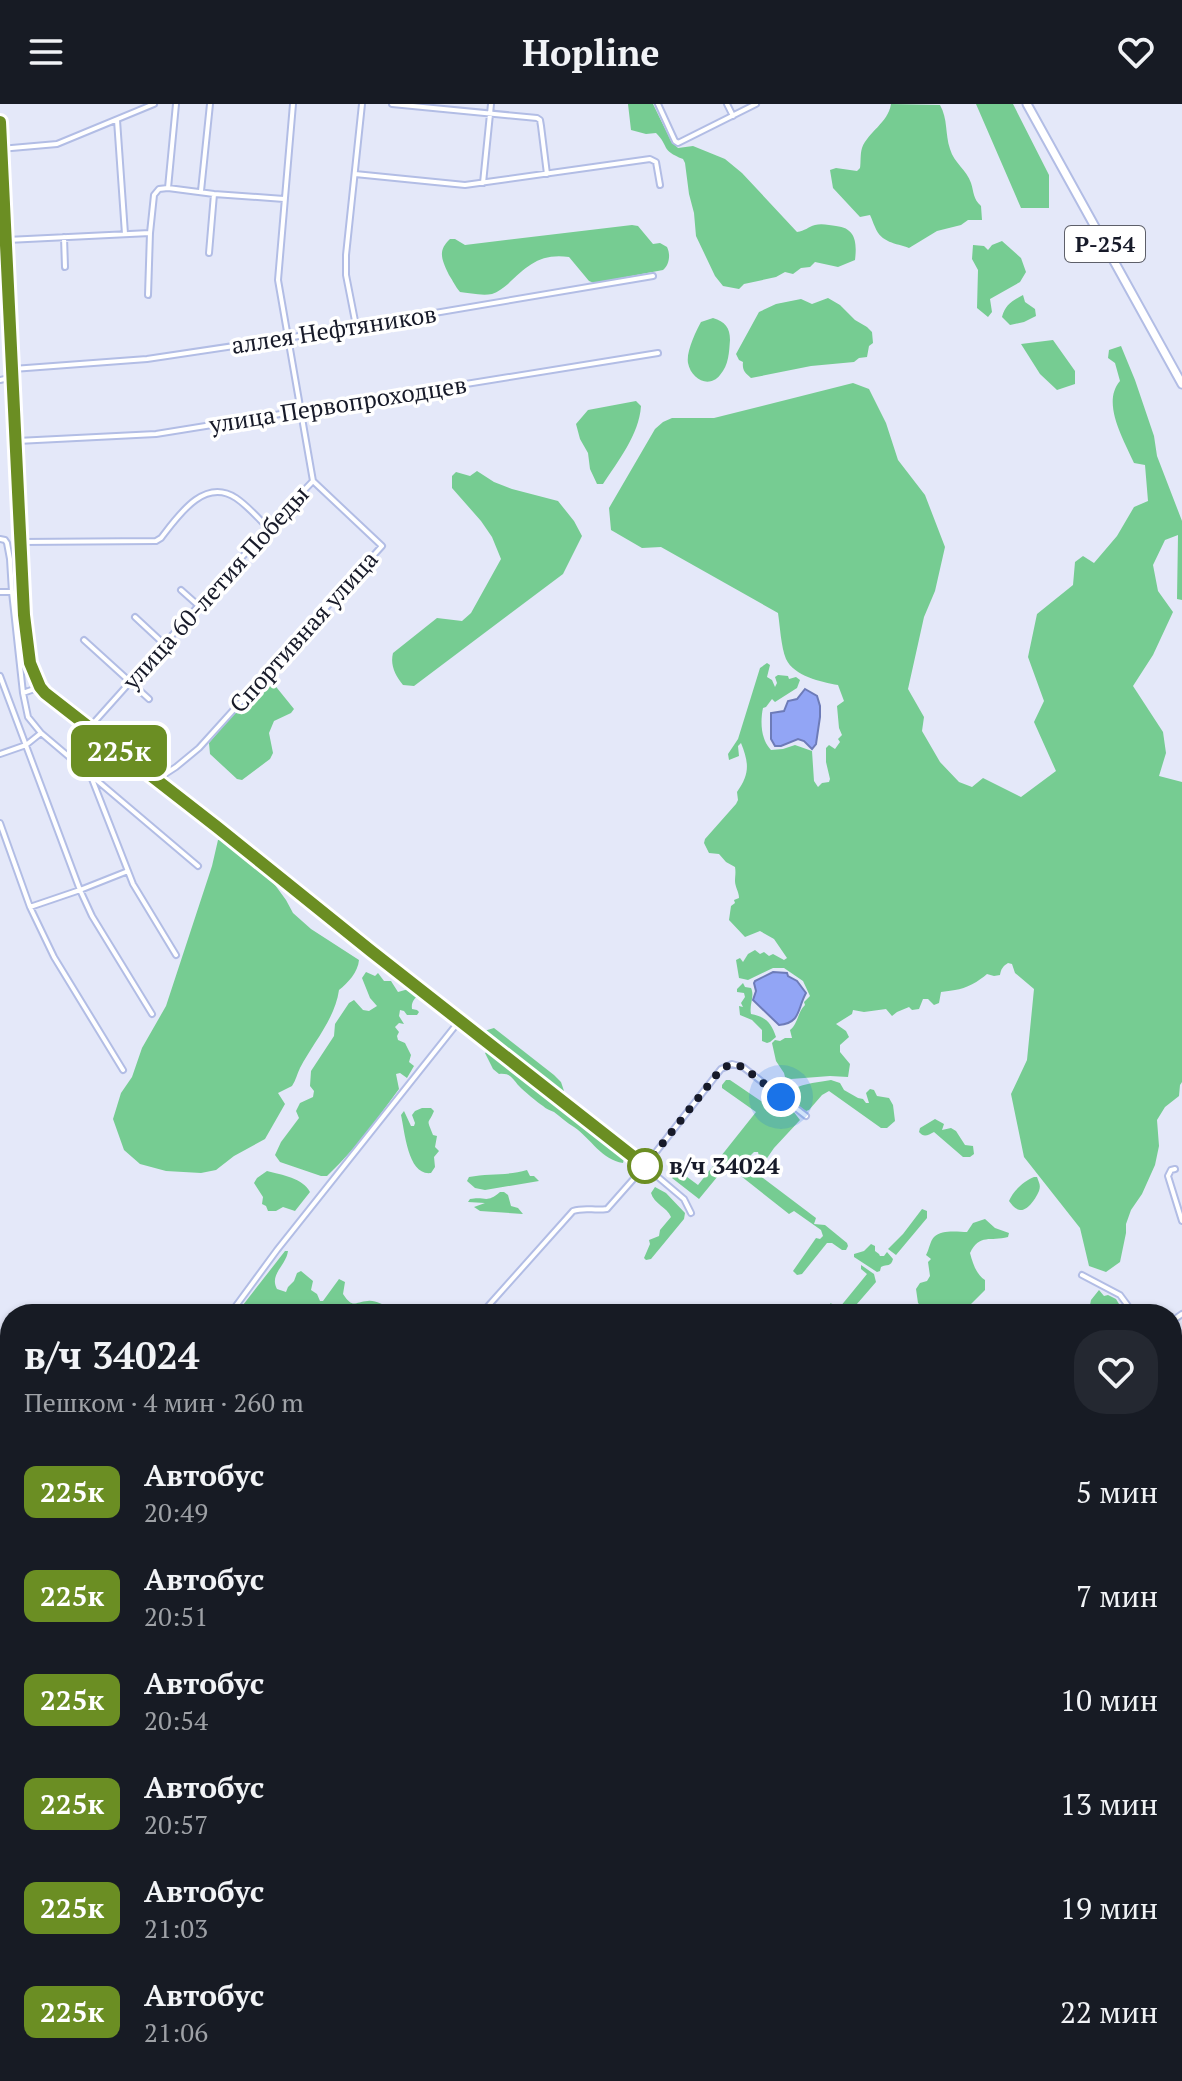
<!DOCTYPE html>
<html lang="ru">
<meta charset="utf-8">
<style>
body{margin:0;font-family:"PT Serif",serif;background:#242831;color:#f1f3f6;height:100vh;display:flex;flex-direction:column;font-size:30px;white-space:nowrap}
*{box-sizing:border-box;margin:0}
p{font-size:26px;color:#9ea1a6}
.icon{flex:none;width:44px;height:44px;fill:none;stroke:currentColor;stroke-width:2;stroke-linecap:round;stroke-linejoin:round}
.map{position:relative;flex:1;overflow:hidden}
.drawer{position:absolute;left:0px;top:1200px;width:1182px;height:778px;display:flex;flex-direction:column;background:#171b24;border-radius:32px 32px 0 0;box-shadow:0 2px 6px #0004}
.drawer>*{flex:none}
.badge{padding:0 16px;border-radius:12px;font-size:28px;line-height:52px}
.you{position:absolute;width:40px;height:40px;margin:-20px;border:6px solid #fff;border-radius:50%;background:#1a73e8;box-shadow:0 0 0 12px #1a73e833}
.map>.badge{position:absolute;translate:-50% -50%;box-shadow:0 0 0 4px #fff}
.round{display:grid;place-items:center;flex:none;width:84px;height:84px;border-radius:32px;background:#242831}
.overview{display:flex;align-items:center;justify-content:space-between;height:136px;padding:0 24px}
h1{font-size:38px;font-weight:700;line-height:60px}
ul{padding:0;list-style:none}
li{display:flex;align-items:center;gap:24px;height:104px;padding:0 24px}
li div{flex:1}
li b{display:block;font-size:30px}
li em{font-style:normal}
li .badge{min-width:88px;font-weight:700;text-align:center}
header{display:flex;justify-content:space-between;align-items:center;height:104px;padding:0 24px;background:#171b24;font-size:36px;font-weight:700}
.map>svg:first-child{display:block}
.forest{fill:#76cc92}
.water{fill:#92a5f5;stroke:#6d7bb8;stroke-width:2}
.lines{fill:none;stroke-linecap:round;stroke-linejoin:round}
.minor-casing{stroke:#b2bde5;stroke-width:8}
.tertiary-casing{stroke:#b2bde5;stroke-width:9}
.primary-casing{stroke:#b2bde5;stroke-width:11}
.trunk-casing{stroke:#b2bde5;stroke-width:11}
.minor{stroke:#fff;stroke-width:4}
.tertiary{stroke:#fff;stroke-width:5}
.primary{stroke:#fff;stroke-width:7}
.trunk{stroke:#fff;stroke-width:7}
.rail{stroke:#464959;stroke-width:2;stroke-dasharray:10 10;stroke-linecap:butt}
.line-casing{stroke:#fff;stroke-width:18}
.line{stroke:#6b8e23;stroke-width:12}
.walk{stroke:#171a29;stroke-width:8;stroke-dasharray:0 14.4}
.stop-dot{fill:#fff;stroke:#6b8e23;stroke-width:4}
.labels{text-anchor:middle;stroke-width:7;stroke-linejoin:round;paint-order:stroke}
.shield{fill:#fff;stroke:#5d5f69;stroke-width:2}
.shield-label{font-size:22px;font-weight:bold;fill:#171a29}
.street-label{font-size:24px;fill:#171a29;stroke:#fff}
.stop-label{font-size:24px;font-weight:bold;fill:#171a29;stroke:#fff;text-anchor:start}
</style>
<header><svg class="icon" aria-label="menu" viewBox="0 0 24 24"><path d="M4 6h16M4 12h16M4 18h16"/></svg>Hopline<svg class="icon" aria-label="heart" viewBox="0 0 24 24"><path d="M12 20l-8-8c-3-5 5-10 8-4 3-6 11-1 8 4z"/></svg></header>
<div class="map">
<svg width="1182" height="1977" viewBox="0 0 1182 1977">
<rect width="100%" height="100%" fill="#e4e8f9"/>
<path class="forest" d="M 628,0 L 653,0 L 671,37 L 678,44 L 693,42 L 725,55 L 742,69 L 797,128 C 805,127 808,123 815,121 C 821,119 830,121 836,122 C 856,124 857,139 855,156 L 838,163 L 815,158 L 810,163 L 801,164 L 793,170 L 785,168 L 776,173 L 744,180 L 739,185 L 723,182 L 715,172 L 696,132 L 694,109 L 689,90 L 685,59 L 683,55 C 660,46 670,43 656,29 L 646,30 L 631,26 Z
M 891,0 L 940,1 C 948,15 945,30 950,45 C 954,59 967,66 971,79 C 974,88 973,95 981,102 L 982,116 L 968,116 L 961,121 L 937,127 L 909,144 C 896,139 881,139 875,123 C 873,119 872,115 870,111 L 860,113 L 833,84 L 830,66 L 836,64 L 857,67 L 860,64 C 861,59 860,50 862,44 C 868,28 888,19 891,0 Z
M 976,0 L 1013,0 L 1049,71 L 1049,104 L 1021,104 Z
M 632,121 L 638,122 L 653,140 L 660,139 L 667,143 C 671,151 669,161 663,166 L 594,179 L 589,177 L 569,153 C 540,149 527,162 508,180 C 503,184 498,188 492,190 C 482,192 469,189 460,188 C 455,182 453,177 449,171 C 442,156 437,147 450,135 L 455,135 L 465,141 Z
M 1002,137 L 1021,154 L 1026,168 L 1020,178 L 990,195 L 992,208 L 988,213 L 977,204 L 978,166 L 972,155 L 973,141 L 984,142 L 988,146 L 992,141 Z
M 1023,191 L 1025,198 L 1035,205 L 1036,212 L 1024,218 L 1010,221 L 1002,213 C 1005,201 1012,197 1023,191 Z
M 828,194 L 840,201 L 855,216 L 867,223 L 872,228 L 873,239 L 869,242 L 867,253 L 859,254 L 854,258 L 811,262 L 751,274 C 745,269 742,266 743,258 L 739,256 L 736,250 L 759,208 L 776,200 L 801,195 L 812,200 Z
M 713,214 C 725,218 730,223 730,236 C 729,248 729,261 720,271 C 709,285 691,275 688,259 C 686,248 696,227 701,218 Z
M 1053,236 L 1075,267 L 1075,280 L 1057,286 L 1040,270 L 1021,240 Z
M 1121,242 L 1135,276 L 1154,332 L 1157,352 L 1182,417 L 1182,496 L 1177,495 L 1178,431 L 1165,436 L 1153,461 L 1158,487 L 1173,508 L 1153,551 L 1133,582 L 1163,628 L 1166,649 L 1159,672 L 1182,678 L 1182,978 L 1180,981 L 1179,992 L 1165,1003 L 1157,1016 L 1159,1042 L 1155,1061 L 1142,1090 L 1131,1106 L 1126,1120 L 1126,1129 L 1120,1158 L 1106,1168 L 1089,1162 L 1080,1124 L 1024,1053 L 1011,990 L 1027,956 L 1034,885 L 1015,869 L 1012,860 L 1008,859 C 1003,862 1001,865 1000,871 L 994,872 L 987,870 C 979,877 966,885 955,886 C 951,887 946,887 941,888 L 939,899 L 934,901 L 928,895 L 923,895 L 919,905 L 912,906 L 909,903 L 897,908 L 892,912 L 886,905 L 864,908 L 853,906 L 852,910 L 836,920 L 846,927 L 849,933 L 840,941 L 840,948 L 850,960 L 848,973 L 830,972 L 791,975 L 785,973 L 784,969 L 776,957 L 772,939 L 775,936 L 780,937 L 785,934 L 792,934 L 790,926 C 798,920 798,907 805,901 L 804,898 L 810,892 L 803,877 L 784,864 L 773,864 L 748,876 L 739,874 L 736,856 L 740,854 L 743,858 L 748,850 L 755,846 L 760,850 L 764,848 L 769,852 L 773,850 L 784,856 L 787,854 L 774,835 L 760,827 L 745,833 L 729,816 L 731,802 L 735,799 L 734,796 L 739,794 C 739,788 735,783 735,777 C 735,772 736,769 735,763 L 726,758 L 719,750 L 709,749 L 704,739 L 705,735 L 736,700 L 738,696 L 737,688 C 750,670 749,659 741,639 L 738,642 L 739,652 L 729,656 L 728,650 L 738,635 L 760,564 L 767,559 L 770,561 L 767,573 L 772,576 L 775,583 L 777,579 L 775,573 L 778,571 L 788,572 L 789,575 L 796,573 L 800,576 L 797,584 L 775,598 L 772,595 L 766,603 L 763,604 C 760,618 761,636 771,646 L 783,645 L 795,641 L 812,647 L 814,677 L 818,683 L 822,679 L 829,678 L 830,675 L 826,658 L 826,644 L 829,641 L 835,645 L 840,638 L 838,635 L 842,631 L 839,624 L 837,602 L 844,597 L 838,581 C 821,578 794,572 786,555 C 781,543 780,522 778,509 L 661,443 L 642,444 L 611,426 L 609,404 L 655,325 L 663,318 L 672,314 L 714,314 L 853,279 L 869,285 L 886,319 L 898,356 L 925,391 L 945,443 L 935,487 L 924,513 L 908,585 L 924,613 L 922,627 L 940,658 L 959,678 L 972,683 L 983,674 L 1021,693 L 1056,667 L 1034,618 L 1044,597 L 1028,553 L 1037,510 L 1073,481 L 1075,458 L 1083,452 L 1094,459 L 1117,432 L 1134,403 L 1148,397 L 1145,361 L 1134,359 C 1124,336 1101,299 1120,277 L 1115,259 L 1108,254 L 1109,246 Z
M 636,297 L 641,302 C 639,331 618,357 603,380 L 597,380 L 590,365 L 588,349 L 580,335 L 576,320 L 588,306 Z
M 477,367 L 494,378 L 512,385 L 558,397 L 574,417 L 582,432 L 563,470 L 414,582 L 403,581 C 395,571 390,561 393,549 L 437,514 L 462,517 L 471,509 L 501,455 L 492,433 L 481,417 L 452,384 L 452,372 L 456,368 L 470,372 Z
M 268,578 L 273,579 L 294,605 L 291,609 L 274,617 L 269,629 L 273,649 L 270,655 L 242,676 L 237,675 L 210,650 L 209,639 L 239,603 Z
M 224,734 L 267,770 L 286,796 L 293,809 L 311,825 L 359,856 C 358,868 348,879 339,886 C 335,915 313,939 300,964 C 297,970 296,976 292,982 L 278,989 L 285,1000 L 265,1035 L 234,1052 L 216,1066 L 201,1069 L 166,1067 L 140,1060 L 124,1046 L 113,1015 L 121,989 L 132,973 L 142,944 L 166,902 L 212,762 L 218,736 Z
M 366,868 L 375,872 L 378,869 L 384,877 L 391,877 L 398,888 L 412,884 L 419,886 L 421,891 C 414,893 411,899 412,905 L 417,906 L 419,908 L 417,911 L 407,911 L 404,907 L 400,906 L 399,912 L 404,920 L 399,919 L 395,923 L 399,928 L 397,932 L 398,936 L 405,939 L 411,951 L 409,958 L 414,962 L 407,974 L 400,969 L 396,970 L 399,985 L 362,1035 L 340,1059 L 327,1072 L 321,1072 L 280,1058 L 275,1051 L 281,1038 L 299,1014 L 296,1007 L 300,999 L 313,993 L 314,987 L 310,982 L 311,967 L 334,932 L 335,920 L 349,899 L 354,896 L 363,906 L 369,907 L 377,902 L 370,894 L 362,874 Z
M 743,879 L 745,883 L 751,884 C 755,892 749,901 751,910 C 766,913 771,918 776,933 L 770,938 L 767,939 L 762,937 L 762,926 L 752,916 L 740,911 L 739,902 L 743,903 L 741,899 L 745,893 L 744,889 L 737,888 L 737,885 Z
M 494,924 L 554,971 L 561,978 L 564,987 L 562,989 C 548,983 541,974 531,964 C 516,951 498,941 484,927 Z
M 491,945 C 500,949 503,958 513,963 L 587,1023 L 625,1051 L 623,1059 C 602,1056 591,1035 574,1023 C 567,1019 561,1013 554,1008 C 550,1006 546,1005 543,1002 C 537,998 524,987 519,982 C 512,974 511,969 499,970 L 493,965 L 485,949 Z
M 726,976 L 730,976 C 744,985 757,995 772,1004 L 773,1003 L 778,1006 L 786,1001 L 790,1003 L 800,1016 L 774,1044 L 761,1063 L 758,1061 L 756,1056 L 759,1052 L 758,1048 L 754,1048 L 746,1056 L 759,1071 L 816,1114 L 814,1120 L 825,1121 L 847,1139 L 848,1142 L 846,1146 L 842,1146 L 832,1139 L 827,1139 L 802,1170 L 797,1171 L 793,1167 L 816,1134 L 820,1135 L 823,1132 L 821,1126 L 794,1107 L 789,1110 L 727,1061 L 699,1095 L 672,1074 L 675,1069 L 679,1067 L 698,1081 L 756,1008 L 722,984 L 722,981 Z
M 831,976 L 840,979 L 844,986 L 858,994 L 863,995 L 866,999 L 869,999 L 866,989 L 870,985 L 874,986 L 877,992 L 889,994 L 893,1001 L 895,1017 L 887,1024 L 881,1024 L 829,987 L 822,991 L 809,1006 L 806,1007 L 786,993 C 794,979 816,979 831,976 Z
M 422,1004 L 431,1004 L 434,1007 C 428,1022 426,1013 433,1031 L 437,1032 L 435,1043 L 439,1047 L 434,1053 L 435,1063 L 431,1069 C 408,1072 405,1029 401,1011 L 404,1007 L 411,1022 L 414,1022 L 415,1019 L 412,1011 L 415,1007 Z
M 935,1015 L 944,1020 L 942,1026 L 951,1024 L 956,1027 L 965,1041 L 973,1042 L 974,1050 L 970,1053 L 963,1053 L 934,1028 C 928,1031 924,1034 919,1028 L 920,1024 Z
M 527,1066 L 530,1072 L 534,1072 L 539,1077 L 485,1086 L 475,1084 L 467,1077 L 469,1073 C 489,1069 508,1072 527,1066 Z
M 267,1067 C 282,1071 303,1074 310,1088 L 295,1107 L 283,1103 L 276,1107 L 268,1107 L 266,1102 L 262,1100 L 263,1093 L 254,1079 L 257,1074 Z
M 1034,1073 L 1037,1073 C 1039,1079 1041,1081 1039,1087 C 1036,1094 1028,1107 1020,1106 C 1015,1105 1012,1101 1009,1097 C 1013,1087 1024,1077 1034,1073 Z
M 655,1083 L 666,1089 L 685,1109 L 684,1115 L 651,1155 L 646,1156 L 644,1154 L 650,1140 L 649,1136 L 659,1132 L 660,1126 L 671,1113 C 667,1103 654,1100 651,1089 Z
M 500,1088 L 504,1088 L 508,1091 L 511,1102 L 518,1104 L 523,1110 L 480,1107 L 474,1103 L 485,1099 L 468,1098 L 470,1095 C 486,1092 486,1100 500,1088 Z
M 922,1105 L 927,1107 L 927,1114 L 896,1151 L 888,1145 L 903,1130 Z
M 985,1115 L 995,1124 L 1009,1129 L 1008,1133 C 990,1138 980,1129 970,1149 C 973,1160 976,1170 985,1176 L 985,1186 L 970,1201 L 965,1210 L 930,1210 L 918,1199 L 916,1185 L 920,1179 L 927,1177 L 930,1172 L 928,1158 L 931,1155 L 926,1151 C 929,1146 930,1137 934,1133 C 942,1125 959,1128 967,1128 L 973,1119 Z
M 871,1140 L 875,1142 L 875,1147 L 879,1150 L 880,1152 L 884,1152 L 887,1148 L 893,1155 C 891,1163 887,1160 881,1163 L 880,1167 L 877,1168 L 854,1153 L 854,1150 L 864,1147 Z
M 285,1147 L 288,1147 C 286,1162 269,1170 277,1185 L 286,1188 L 288,1183 L 294,1177 L 297,1169 L 301,1167 L 313,1177 L 311,1186 L 317,1190 L 320,1197 L 323,1197 L 339,1175 L 345,1178 L 343,1190 C 353,1205 354,1198 368,1197 C 375,1196 383,1201 390,1203 L 392,1208 L 396,1208 L 399,1204 C 409,1202 421,1200 427,1210 L 236,1210 Z
M 861,1161 L 874,1170 L 876,1178 L 850,1208 L 851,1210 L 835,1210 L 830,1199 L 840,1203 L 867,1170 L 861,1165 Z
M 1099,1186 L 1104,1192 L 1108,1191 L 1116,1195 L 1125,1210 L 1104,1210 L 1099,1205 L 1096,1208 L 1089,1206 L 1091,1196 Z
M 1172,1789 L 1182,1797 L 1182,1977 L 1164,1977 L 1154,1968 L 1172,1968 Z
M 943,1968 L 1077,1968 L 1083,1977 L 951,1977 Z"/>
<path class="water" d="M 805,585 L 817,592 L 820,602 L 820,613 L 816,640 L 812,645 L 804,637 L 798,635 L 781,642 L 775,642 L 771,635 L 771,609 L 784,607 L 788,597 L 797,595 Z
M 773,868 L 787,869 L 788,872 L 797,877 L 806,889 C 797,905 801,919 779,921 L 753,896 L 756,887 L 754,879 L 755,877 Z"/>
<g class="lines">
<defs>
<path id="minor" d="M 392,0 L 537,14 L 540,16 L 541,22 L 547,70
M 658,0 L 675,37 L 678,39 L 756,0
M 727,0 L 733,12
M 117,16 L 125,130
M 0,45 L 57,40 L 154,0
M 355,70 L 465,81 L 650,55 L 656,58 L 660,81
M 483,79 L 491,0
M 168,84 L 176,0
M 201,87 L 210,0
M 64,133 L 65,163
M 7,136 L 150,129 L 154,91 L 159,85 L 168,84 L 214,90 L 284,95
M 209,149 L 214,90
M 148,191 L 150,129
M 356,222 L 346,171 L 346,151 L 362,0
M 13,265 L 147,255 L 287,234 L 653,172
M 0,276 L 13,273
M 17,337 L 156,330 L 658,249
M 0,435 L 5,436 L 7,439 L 10,455 L 12,488 L 23,589 L 28,613 L 41,629 L 198,762
M 21,438 L 156,437 L 161,434 C 178,412 204,373 236,394 C 248,402 258,414 268,424
M 181,486 L 199,502
M 0,488 L 12,488
M 135,513 L 164,540
M 84,536 L 149,595
M 0,572 L 80,786 L 92,812 L 152,910
M 23,589 L 40,583
M 89,624 L 268,424 L 313,377 L 278,176 L 293,0
M 0,650 L 26,641 L 41,629
M 92,675 L 133,780 L 176,851
M 156,676 L 176,663 L 199,644 L 382,442 L 313,377
M 0,719 L 30,803 L 54,853 L 123,966
M 30,803 L 80,786 L 128,767
M 645,1062 L 684,1095 L 691,1109
M 1175,1065 L 1171,1066 L 1168,1072 L 1182,1117
M 1082,1171 L 1120,1191 L 1134,1210
M 230,1210 L 277,1146 L 460,916
M 481,1210 L 573,1107 C 585,1103 594,1107 607,1105 L 645,1062 L 721,965 L 732,960 L 743,963 L 806,1012
M 1172,1217 L 1182,1210
M 1172,1260 L 1182,1273
M 1172,1483 L 1182,1492
M 2,1964 L 15,1977
M 197,1968 L 198,1977"/>
<path id="tertiary" d="M 0,19 L 26,537 C 30,555 32,574 45,589 L 217,723 L 362,840 L 645,1062"/>
<path id="primary" d="M 1172,1648 L 1182,1645
M 1172,1656 L 1182,1653
M 619,1977 L 631,1968
M 634,1977 L 646,1968"/>
<path id="trunk" d="M 1027,0 L 1182,280"/>
</defs>
<use href="#minor" class="minor-casing"/>
<use href="#tertiary" class="tertiary-casing"/>
<use href="#primary" class="primary-casing"/>
<use href="#trunk" class="trunk-casing"/>
<use href="#minor" class="minor"/>
<use href="#tertiary" class="tertiary"/>
<use href="#primary" class="primary"/>
<use href="#trunk" class="trunk"/>
<path class="rail" d="M 0,1421 L 10,1481
M 0,1858 L 10,1863
M 1,1880 L 10,1897
M 64,1968 L 72,1977
M 141,1968 L 148,1977
M 185,1977 L 186,1968"/>
</g>
<g class="lines">
<defs>
<path id="line" d="M 0,18 L 24,511 L 30,559 L 40,583 L 45,589 L 217,723 L 371,847 L 645,1062"/>
</defs>
<use href="#line" class="line-casing"/>
<use href="#line" class="line"/>
<path class="walk" d="M 645,1062 L 721,965 L 732,960 L 743,963 L 781,993"/>
</g>
<circle class="stop-dot" cx="645" cy="1062" r="16"/>
<g class="labels">
<rect class="shield" x="1065" y="122" width="80" height="36" rx="6"/>
<g class="shield-label">
<text x="1105" y="148">Р-254</text>
</g>
<g class="street-label">
<text transform="translate(334 226) rotate(-9)" y="8">аллея Нефтяников</text>
<text transform="translate(338 301) rotate(-9)" y="8">улица Первопроходцев</text>
<text transform="translate(216 484) rotate(-48)" y="8">улица 60-летия Победы</text>
<text transform="translate(304 528) rotate(-48)" y="8">Спортивная улица</text>
</g>
<g class="stop-label">
<text x="669" y="1070">в/ч 34024</text>
</g>
</g>
</svg>
<div class="you" style="left:781px;top:993px"></div>
<b class="badge" style="left:119px;top:647px;background:#6b8e23;color:#fff">225к</b>
<section class="drawer">
<div class="overview"><div><h1>в/ч 34024</h1><p>Пешком · 4 мин · 260 m</p></div><a class="round"><svg class="icon" aria-label="heart" viewBox="0 0 24 24"><path d="M12 20l-8-8c-3-5 5-10 8-4 3-6 11-1 8 4z"/></svg></a></div>
<ul>
<li><span class="badge" style="background:#6b8e23;color:#fff">225к</span><div><b>Автобус</b><p>20:49</p></div><em>5 мин</em></li>
<li><span class="badge" style="background:#6b8e23;color:#fff">225к</span><div><b>Автобус</b><p>20:51</p></div><em>7 мин</em></li>
<li><span class="badge" style="background:#6b8e23;color:#fff">225к</span><div><b>Автобус</b><p>20:54</p></div><em>10 мин</em></li>
<li><span class="badge" style="background:#6b8e23;color:#fff">225к</span><div><b>Автобус</b><p>20:57</p></div><em>13 мин</em></li>
<li><span class="badge" style="background:#6b8e23;color:#fff">225к</span><div><b>Автобус</b><p>21:03</p></div><em>19 мин</em></li>
<li><span class="badge" style="background:#6b8e23;color:#fff">225к</span><div><b>Автобус</b><p>21:06</p></div><em>22 мин</em></li>
</ul>
</section>
</div>
